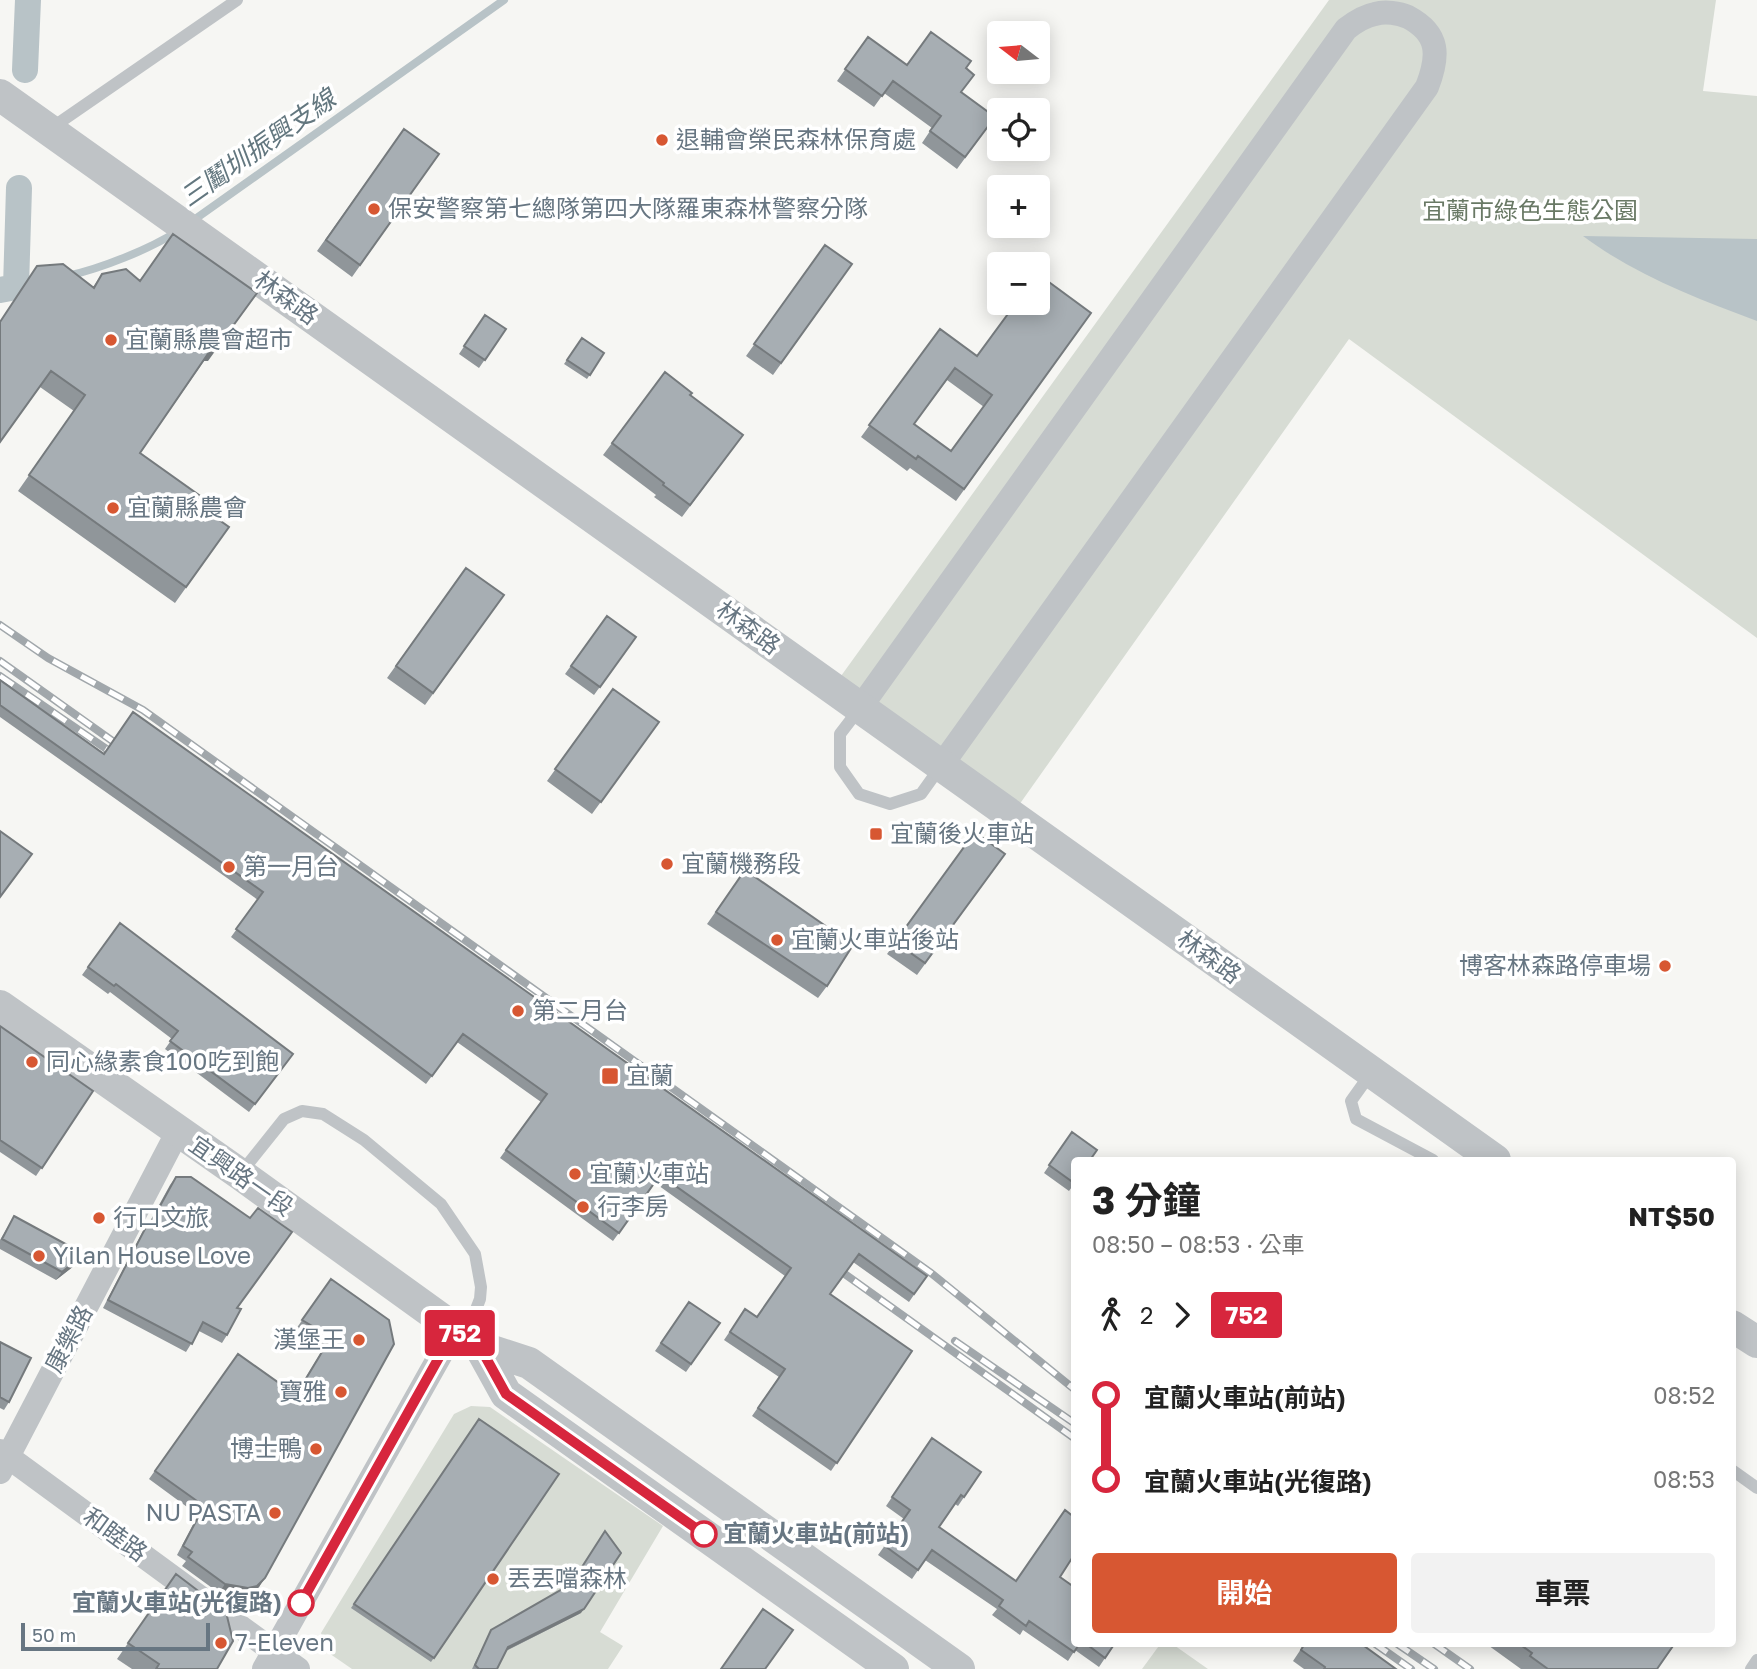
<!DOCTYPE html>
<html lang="zh-TW">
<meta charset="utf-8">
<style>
body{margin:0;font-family:"Golos Text","Noto Sans TC",sans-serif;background:#f2f2f2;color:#222;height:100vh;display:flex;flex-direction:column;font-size:26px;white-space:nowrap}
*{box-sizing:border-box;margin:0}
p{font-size:23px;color:#767676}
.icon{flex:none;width:38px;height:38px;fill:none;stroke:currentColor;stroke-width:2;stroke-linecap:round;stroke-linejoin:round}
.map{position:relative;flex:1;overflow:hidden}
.panel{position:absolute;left:1071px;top:1157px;width:665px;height:490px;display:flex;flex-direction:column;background:#fff;border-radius:7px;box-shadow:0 4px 18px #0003}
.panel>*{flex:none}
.badge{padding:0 14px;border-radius:5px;font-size:24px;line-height:46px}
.needle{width:46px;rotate:286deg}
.controls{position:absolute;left:987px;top:21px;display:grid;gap:14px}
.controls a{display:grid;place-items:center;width:63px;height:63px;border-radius:7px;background:#fff;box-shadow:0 4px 18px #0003;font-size:35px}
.scale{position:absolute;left:21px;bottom:18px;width:189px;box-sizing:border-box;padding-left:7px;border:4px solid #677682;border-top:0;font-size:19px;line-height:24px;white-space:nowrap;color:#677682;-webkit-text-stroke:5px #fff;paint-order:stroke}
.map>.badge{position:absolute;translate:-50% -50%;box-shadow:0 0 0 4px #fff}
.legs{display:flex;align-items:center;gap:10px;height:77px;padding:0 21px;font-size:23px}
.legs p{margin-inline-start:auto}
.overview{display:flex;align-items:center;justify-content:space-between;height:119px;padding:0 21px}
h1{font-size:38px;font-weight:700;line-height:52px}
.action{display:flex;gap:14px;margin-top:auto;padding:14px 21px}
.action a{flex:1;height:80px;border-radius:7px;background:#d75732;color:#fff;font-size:28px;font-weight:700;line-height:80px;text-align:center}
.action a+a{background:#f2f2f2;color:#222}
ul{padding:0 21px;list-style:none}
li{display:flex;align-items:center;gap:24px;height:84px;font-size:26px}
li i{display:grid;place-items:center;width:10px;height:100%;margin:0 9px;background:currentColor}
li i::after{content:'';width:18px;height:18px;margin:-9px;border:5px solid;border-radius:50%;background:#fff}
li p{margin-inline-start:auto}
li:first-child i{background:linear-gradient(#0000 50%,currentColor 0)}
li:last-child i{background:linear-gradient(currentColor 50%,#0000 0)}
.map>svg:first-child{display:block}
.green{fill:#d7dcd4}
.water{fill:#b8c3c7}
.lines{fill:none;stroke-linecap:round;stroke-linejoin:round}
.stream{stroke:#b8c3c7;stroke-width:8}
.canal{stroke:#b8c3c7;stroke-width:26}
.service{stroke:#bfc3c6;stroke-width:12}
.minor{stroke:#bfc3c6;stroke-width:24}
.tertiary{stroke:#bfc3c6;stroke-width:32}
.rail-casing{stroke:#a1a7ab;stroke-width:8}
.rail{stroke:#fff;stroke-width:5;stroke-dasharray:16;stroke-linecap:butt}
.wall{fill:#90969a;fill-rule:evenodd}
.shaded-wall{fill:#757a7d}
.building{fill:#a7aeb3;stroke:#757a7d;stroke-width:2;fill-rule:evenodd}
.line-1-casing{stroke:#fff;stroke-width:16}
.line-1{stroke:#d7263d;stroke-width:10}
.poi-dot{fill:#d75732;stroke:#fff;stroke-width:2.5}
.stop-1-dot{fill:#fff;stroke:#d7263d;stroke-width:3.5}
.labels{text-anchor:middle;stroke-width:7;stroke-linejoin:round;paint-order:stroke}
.poi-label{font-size:24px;fill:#677682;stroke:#fff;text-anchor:start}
.park-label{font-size:24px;fill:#697965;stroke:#fff}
.street-label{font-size:24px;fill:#677682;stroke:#fff}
.stop-label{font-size:24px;font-weight:bold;fill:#677682;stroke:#fff;text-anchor:start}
.water-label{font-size:26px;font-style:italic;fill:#63777f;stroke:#fff}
</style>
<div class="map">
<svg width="1757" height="1669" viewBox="0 0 1757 1669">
<rect width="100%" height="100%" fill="#f6f6f3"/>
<path class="green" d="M 1329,0 L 1716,0 L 1703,91 L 1757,96 L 1757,638 L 1349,339 L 1019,805 L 841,676 Z
M 471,1406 L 490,1407 L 663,1526 L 600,1632 L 623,1646 L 608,1669 L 352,1669 L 326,1651 L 321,1633 L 454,1414 Z
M 1161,1643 L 1171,1643 L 1208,1669 L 1142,1669 Z"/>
<path class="water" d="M 1583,236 L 1757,239 L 1757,321 C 1696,298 1635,275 1583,236 Z"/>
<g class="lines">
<path class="stream" d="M 191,222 L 504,0
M 67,276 C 100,269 150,249 178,231
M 16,287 L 34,283"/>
<path class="canal" d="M 25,70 L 28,0
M 0,290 L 16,287 L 19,188"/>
<path class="service" d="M 50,129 L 237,0
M 860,708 L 840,734 L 840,767 L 859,794 L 890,804 L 921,794 L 941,766
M 1371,1073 L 1351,1101 L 1356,1119 L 1433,1160
M 240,1174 L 284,1119 L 302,1111 L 323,1114 L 364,1140 L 441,1204 L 475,1254 L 481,1287 L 480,1299 L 475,1312 L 456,1328
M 1732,1470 L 1757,1488
M 1751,1669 L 1757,1660"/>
<path class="minor" d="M 860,708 L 1346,29 C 1355,22 1364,16 1375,14 C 1385,11 1399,13 1408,17 C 1440,34 1439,56 1427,87 L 941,766
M 0,1451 L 298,1669
M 0,1472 L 178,1131
M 264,1669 L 455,1329"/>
<path class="tertiary" d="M 0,95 L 1495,1160
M 0,1006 L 240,1174 L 480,1347 L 529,1363 L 959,1669
M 1732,1326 L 1757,1342
M 480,1347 L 506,1394 L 893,1669"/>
<defs>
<path id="rail" d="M 0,625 L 48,658 L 143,710 L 931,1273 L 1074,1389
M 0,661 L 128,752
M 0,676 L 124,761
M 828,1262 L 1074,1438
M 955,1341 L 1074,1423
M 1374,1643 L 1411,1669
M 1396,1643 L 1434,1669
M 1433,1643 L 1470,1669"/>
</defs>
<use href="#rail" class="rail-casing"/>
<use href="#rail" class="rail"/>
</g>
<path class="wall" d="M 868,37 L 907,65 L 966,68 L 961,92 L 995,117 L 957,169 L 922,143 L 932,128 L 884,93 L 874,107 L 837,81 Z
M 404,129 L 439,154 L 352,277 L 317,251 Z
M 825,245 L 852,264 L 773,375 L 746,356 Z
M 102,274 L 208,361 L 204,361 L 140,453 L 215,517 L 229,527 L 175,603 L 18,491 L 74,411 L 40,387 L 93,287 Z
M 1091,313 L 956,501 L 910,468 L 907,471 L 861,437 L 940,329 L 977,356 ZM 947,380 L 984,407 L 951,451 L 914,424 Z
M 485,315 L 506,329 L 479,368 L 459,354 Z
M 582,338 L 604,353 L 587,379 L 564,364 Z
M 690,395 L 743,435 L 682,517 L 654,497 L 656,495 L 603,455 L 612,443 Z
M 466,568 L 504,595 L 425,705 L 387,678 Z
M 607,616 L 636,637 L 594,695 L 565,674 Z
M 0,680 L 104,754 L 927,1276 L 909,1302 L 853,1262 L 830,1294 L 912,1351 L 831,1471 L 752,1416 L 779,1377 L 724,1340 L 745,1309 L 757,1317 L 785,1276 L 655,1183 L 613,1241 L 500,1158 L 541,1102 L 457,1042 L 426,1084 L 231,937 L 258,900 L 0,717 Z
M 613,689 L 659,722 L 592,814 L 547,781 Z
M 975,832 L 1005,854 L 917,975 L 887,954 Z
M 745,870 L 827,986 L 818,998 L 707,924 Z
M 120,923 L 293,1054 L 249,1112 L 165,1049 L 172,1039 L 110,992 L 108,994 L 82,975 Z
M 0,1026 L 93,1091 L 36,1176 L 0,1152 Z
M 1072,1132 L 1074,1160 L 1074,1184 L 1069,1191 L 1044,1173 Z
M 176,1177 L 238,1308 L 227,1335 L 222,1343 L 199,1331 L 186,1352 L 103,1308 L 142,1233 L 147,1225 L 148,1225 L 170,1185 Z
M 14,1216 L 84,1254 L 79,1262 L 56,1280 L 0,1249 L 0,1240 Z
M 331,1279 L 389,1320 L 259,1587 L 251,1594 L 242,1597 L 219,1593 L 182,1566 L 186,1561 L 177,1555 L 198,1515 L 149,1479 L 238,1354 L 295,1395 L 325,1346 L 296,1329 Z
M 689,1302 L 720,1323 L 686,1372 L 655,1351 Z
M 0,1342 L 9,1402 L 4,1410 L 0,1408 Z
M 479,1419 L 559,1474 L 431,1662 L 351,1608 Z
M 932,1438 L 981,1472 L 958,1506 L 955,1504 L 939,1527 L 1016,1581 L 1060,1577 L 1074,1643 L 1115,1643 L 1099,1667 L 1075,1650 L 1068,1661 L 1023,1630 L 1020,1635 L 992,1615 L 997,1609 L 925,1560 L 912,1579 L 878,1555 L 904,1519 L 886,1506 Z
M 176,1574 L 217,1669 L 132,1669 L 117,1659 Z
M 581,1613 L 506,1651 L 497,1669 L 472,1669 L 491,1630 Z
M 1305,1643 L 1396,1669 L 1304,1669 L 1293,1661 Z
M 1485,1643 L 1676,1643 L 1657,1669 L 1521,1669 Z"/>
<path class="shaded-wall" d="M 257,293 L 208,361 L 203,361 L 214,345 Z
M 84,1254 L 79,1262 L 56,1280 L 62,1272 Z
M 265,1578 L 259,1587 L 251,1594 L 242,1597 L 219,1593 L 225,1584 Z
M 584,1609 L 581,1613 L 505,1651 L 508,1647 Z"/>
<path class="building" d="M 931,32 L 971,61 L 966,68 L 974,75 L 961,92 L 995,117 L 965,157 L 930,131 L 941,116 L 893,81 L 882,96 L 845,69 L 868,37 L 907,65 Z
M 404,129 L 439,154 L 360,265 L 326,240 Z
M 173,234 L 257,293 L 219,345 L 214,345 L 140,453 L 220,510 L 215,517 L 229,527 L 186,587 L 29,475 L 85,395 L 51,371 L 0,442 L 0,322 L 37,266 L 63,264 L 94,288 L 102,274 L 126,269 L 140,281 Z
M 825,245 L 852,264 L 781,363 L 754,344 Z
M 1038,274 L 1091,313 L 964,489 L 918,456 L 916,459 L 869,425 L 940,329 L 977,356 L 1016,303 L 1038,303 ZM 955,368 L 992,395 L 951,451 L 914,424 Z
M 485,315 L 506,329 L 485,360 L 464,346 Z
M 582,338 L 604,353 L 590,375 L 567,360 Z
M 665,372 L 692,393 L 690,395 L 743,435 L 690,505 L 663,485 L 664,483 L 612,443 Z
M 466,568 L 504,595 L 433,693 L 396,666 Z
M 607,616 L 636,637 L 600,687 L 571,666 Z
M 0,680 L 104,754 L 133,712 L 927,1276 L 914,1294 L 859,1254 L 830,1294 L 912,1351 L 837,1463 L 758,1408 L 785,1369 L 730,1332 L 745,1309 L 757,1317 L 791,1268 L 660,1175 L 619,1233 L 506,1150 L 547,1094 L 463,1034 L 432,1076 L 236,929 L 263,892 L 0,705 Z
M 613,689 L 659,722 L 601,802 L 555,769 Z
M 0,831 L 32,854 L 0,897 Z
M 975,832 L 1005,854 L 925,963 L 895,942 Z
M 745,870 L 853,945 L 827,986 L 716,912 Z
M 120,923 L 293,1054 L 255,1104 L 170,1041 L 178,1031 L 116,984 L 114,986 L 88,967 Z
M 0,1026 L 93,1091 L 42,1168 L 0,1140 Z
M 1072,1132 L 1097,1150 L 1090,1160 L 1074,1160 L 1074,1183 L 1049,1165 Z
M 176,1177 L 191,1177 L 250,1218 L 258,1208 L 292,1232 L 237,1308 L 241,1309 L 227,1335 L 203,1322 L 192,1344 L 108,1300 L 147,1225 L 149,1226 Z
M 14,1216 L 84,1254 L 62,1272 L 2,1239 Z
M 331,1279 L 389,1320 L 394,1344 L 265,1578 L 257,1586 L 248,1588 L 225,1584 L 188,1557 L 192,1552 L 183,1546 L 204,1506 L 155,1471 L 238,1354 L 296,1395 L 331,1337 L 302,1320 Z
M 689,1302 L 720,1323 L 691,1364 L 661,1343 Z
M 0,1342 L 31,1358 L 9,1402 L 0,1397 Z
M 479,1419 L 559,1474 L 434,1658 L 354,1604 Z
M 932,1438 L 981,1472 L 964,1497 L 961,1495 L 939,1527 L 1016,1581 L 1065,1510 L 1074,1517 L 1074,1555 L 1060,1577 L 1074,1587 L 1074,1643 L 1080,1643 L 1074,1652 L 1029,1621 L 1026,1626 L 999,1606 L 1003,1600 L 932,1550 L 918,1570 L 885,1546 L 910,1510 L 892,1497 Z
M 605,1531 L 621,1553 L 584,1609 L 508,1647 L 497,1669 L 479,1669 L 475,1665 L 491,1630 L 571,1584 Z
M 176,1574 L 226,1612 L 233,1641 L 217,1669 L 156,1669 L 159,1664 L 128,1643 Z
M 763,1609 L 793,1630 L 765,1669 L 721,1669 Z
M 1085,1643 L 1115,1643 L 1105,1658 Z
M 1305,1643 L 1360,1643 L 1396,1669 L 1324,1669 L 1325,1667 L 1301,1650 Z
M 1518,1643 L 1675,1643 L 1657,1669 L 1548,1669 L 1530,1656 L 1532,1653 Z"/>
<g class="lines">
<defs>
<path id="line-1" d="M 301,1603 L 455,1329 L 480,1347 L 506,1394 L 704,1534"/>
</defs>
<use href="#line-1" class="line-1-casing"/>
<use href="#line-1" class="line-1"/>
</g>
<g class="poi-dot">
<circle cx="662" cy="140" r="7"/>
<circle cx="374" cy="209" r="7"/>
<circle cx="111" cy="340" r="7"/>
<circle cx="113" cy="508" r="7"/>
<rect x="869" y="827" width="14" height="14" rx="3.5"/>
<circle cx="667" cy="864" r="7"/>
<circle cx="229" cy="867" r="7"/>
<circle cx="777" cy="940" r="7"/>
<circle cx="1665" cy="966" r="7"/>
<circle cx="518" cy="1011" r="7"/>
<circle cx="32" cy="1062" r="7"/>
<rect x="601" y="1067" width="18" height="18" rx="3.5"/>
<circle cx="575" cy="1174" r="7"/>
<circle cx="583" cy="1207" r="7"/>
<circle cx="99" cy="1218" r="7"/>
<circle cx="39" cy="1256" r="7"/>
<circle cx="359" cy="1340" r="7"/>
<circle cx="341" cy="1392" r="7"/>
<circle cx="316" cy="1449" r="7"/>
<circle cx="275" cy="1513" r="7"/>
<circle cx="493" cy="1579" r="7"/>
<circle cx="221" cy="1643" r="7"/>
</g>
<g class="stop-1-dot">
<circle cx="704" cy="1534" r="12"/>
<circle cx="301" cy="1603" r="12"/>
</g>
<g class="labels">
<g class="poi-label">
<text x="676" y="148">退輔會榮民森林保育處</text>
<text x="388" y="217">保安警察第七總隊第四大隊羅東森林警察分隊</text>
<text x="125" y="348">宜蘭縣農會超市</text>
<text x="127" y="516">宜蘭縣農會</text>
<text x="890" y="842">宜蘭後火車站</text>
<text x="681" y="872">宜蘭機務段</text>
<text x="243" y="875">第一月台</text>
<text x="791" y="948">宜蘭火車站後站</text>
<text x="1651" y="974" text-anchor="end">博客林森路停車場</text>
<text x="532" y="1019">第二月台</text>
<text x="46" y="1070">同心緣素食100吃到飽</text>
<text x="626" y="1084">宜蘭</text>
<text x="589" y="1182">宜蘭火車站</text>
<text x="597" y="1215">行李房</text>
<text x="113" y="1226">行口文旅</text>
<text x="53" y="1264">Yilan House Love</text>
<text x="345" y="1348" text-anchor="end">漢堡王</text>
<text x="327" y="1400" text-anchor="end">寶雅</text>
<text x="302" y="1457" text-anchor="end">博士鴨</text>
<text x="261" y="1521" text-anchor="end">NU PASTA</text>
<text x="507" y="1587">丟丟噹森林</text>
<text x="235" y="1651">7-Eleven</text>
</g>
<g class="park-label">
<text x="1530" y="219">宜蘭市綠色生態公園</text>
</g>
<g class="street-label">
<text transform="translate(286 298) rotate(36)" y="8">林森路</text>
<text transform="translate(748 628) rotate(36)" y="8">林森路</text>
<text transform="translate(1209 957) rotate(36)" y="8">林森路</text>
<text transform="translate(241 1176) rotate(35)" y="8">宜興路一段</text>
<text transform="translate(69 1339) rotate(-62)" y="8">康樂路</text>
<text transform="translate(115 1535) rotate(36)" y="8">和睦路</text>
</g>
<g class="stop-label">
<text x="723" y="1542">宜蘭火車站(前站)</text>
<text x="282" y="1611" text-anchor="end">宜蘭火車站(光復路)</text>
</g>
<g class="water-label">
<text transform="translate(258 148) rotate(-35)" y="9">三鬮圳振興支線</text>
</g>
</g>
</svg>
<div class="controls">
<a><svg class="needle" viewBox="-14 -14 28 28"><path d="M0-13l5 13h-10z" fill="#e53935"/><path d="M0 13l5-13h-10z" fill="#767676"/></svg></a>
<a><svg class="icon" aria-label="locate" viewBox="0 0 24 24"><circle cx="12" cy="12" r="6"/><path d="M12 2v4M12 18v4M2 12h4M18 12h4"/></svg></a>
<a>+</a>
<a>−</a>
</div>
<div class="scale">50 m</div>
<b class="badge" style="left:460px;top:1333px;background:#d7263d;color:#fff">752</b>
<section class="panel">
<div class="overview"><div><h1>3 分鐘</h1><p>08:50 – 08:53 · 公車</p></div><b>NT$50</b></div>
<div class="legs"><svg class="icon" aria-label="walk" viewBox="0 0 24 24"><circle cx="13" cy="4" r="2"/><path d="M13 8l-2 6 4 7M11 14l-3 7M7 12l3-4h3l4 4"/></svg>2<svg class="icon" aria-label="forward" viewBox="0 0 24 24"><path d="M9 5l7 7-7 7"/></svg><b class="badge" style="background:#d7263d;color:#fff">752</b></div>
<ul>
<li><i style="color:#d7263d"></i><b>宜蘭火車站(前站)</b><p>08:52</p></li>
<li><i style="color:#d7263d"></i><b>宜蘭火車站(光復路)</b><p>08:53</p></li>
</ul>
<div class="action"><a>開始</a><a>車票</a></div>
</section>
</div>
